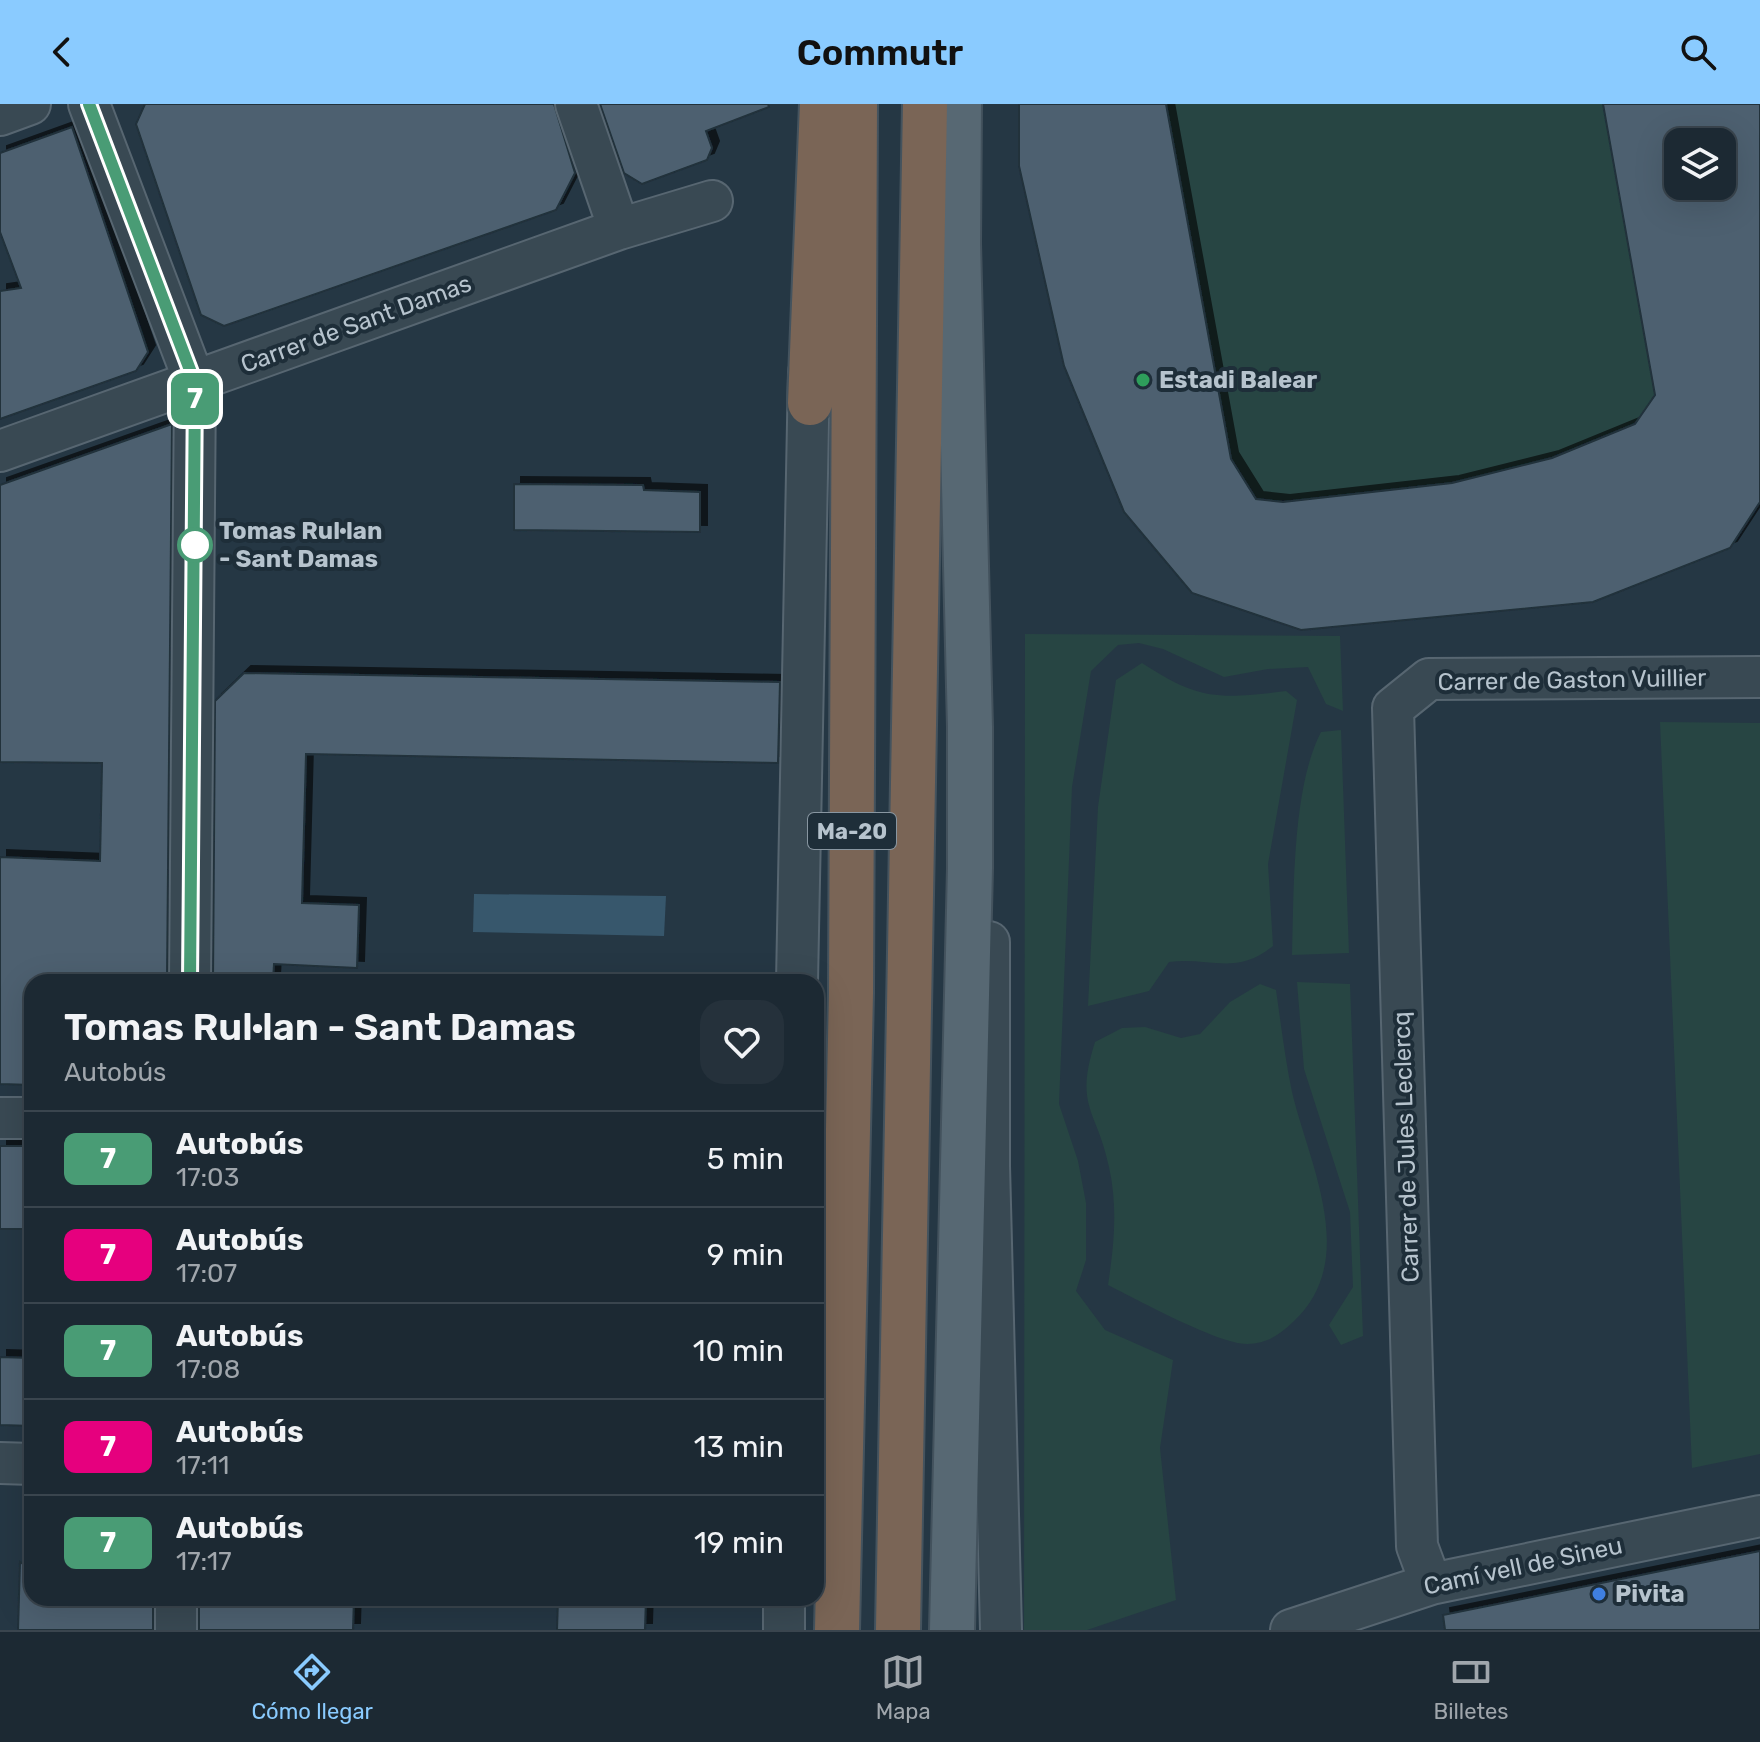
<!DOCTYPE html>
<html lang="es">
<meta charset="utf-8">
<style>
body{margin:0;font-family:Rubik,sans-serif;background:#25313b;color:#f1f3f6;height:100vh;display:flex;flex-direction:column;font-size:30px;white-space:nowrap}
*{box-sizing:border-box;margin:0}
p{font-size:26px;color:#a0a6ac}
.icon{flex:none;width:44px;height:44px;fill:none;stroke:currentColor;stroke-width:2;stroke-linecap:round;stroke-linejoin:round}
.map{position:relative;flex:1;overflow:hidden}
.drawer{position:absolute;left:24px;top:870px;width:800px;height:632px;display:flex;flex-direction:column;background:#1c2933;border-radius:24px;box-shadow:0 8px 32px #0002,0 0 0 2px #3a454e}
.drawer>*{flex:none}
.badge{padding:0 16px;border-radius:12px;font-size:28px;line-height:52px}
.controls{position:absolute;left:1664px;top:24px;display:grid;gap:16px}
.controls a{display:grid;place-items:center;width:72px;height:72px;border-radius:16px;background:#1c2933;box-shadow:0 8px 32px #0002,0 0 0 2px #3a454e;font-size:40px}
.map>.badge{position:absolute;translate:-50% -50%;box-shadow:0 0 0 4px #fff}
.round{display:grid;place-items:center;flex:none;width:84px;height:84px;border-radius:24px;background:#25313b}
.headline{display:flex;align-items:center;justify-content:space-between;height:136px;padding:0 40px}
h1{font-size:38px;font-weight:600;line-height:60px}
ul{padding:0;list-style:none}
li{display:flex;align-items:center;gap:24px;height:96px;padding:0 40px;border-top:2px solid #3a454e}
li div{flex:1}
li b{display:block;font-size:30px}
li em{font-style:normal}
li .badge{min-width:88px;font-weight:700;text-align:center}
header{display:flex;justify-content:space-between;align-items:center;height:104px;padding:0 40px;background:#8acbff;color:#111;font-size:36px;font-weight:600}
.tabs{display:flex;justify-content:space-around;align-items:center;height:112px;border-top:2px solid #3a454e;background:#1c2933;font-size:22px;color:#a0a6ac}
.tabs a{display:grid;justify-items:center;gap:4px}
.tabs .active{color:#8acbff}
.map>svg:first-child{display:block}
.green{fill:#274543}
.water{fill:#37576c}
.building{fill:#4d616f;stroke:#20303b;stroke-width:2;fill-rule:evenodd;filter:url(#shadow)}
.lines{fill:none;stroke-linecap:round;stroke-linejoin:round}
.street-casing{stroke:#576671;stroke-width:44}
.primary-casing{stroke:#43525d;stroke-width:48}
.highway-casing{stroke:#44535e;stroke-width:48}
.street{stroke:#394953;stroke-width:40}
.primary{stroke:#576873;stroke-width:44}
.highway{stroke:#7a6556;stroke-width:44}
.line-casing{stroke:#fff;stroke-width:18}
.line{stroke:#499c75;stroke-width:12}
.leisure-dot{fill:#2e9e5b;stroke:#1e2e39;stroke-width:3}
.stop-dot{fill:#fff;stroke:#499c75;stroke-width:4}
.shop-dot{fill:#3f7fe0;stroke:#1e2e39;stroke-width:3}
.labels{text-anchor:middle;stroke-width:8;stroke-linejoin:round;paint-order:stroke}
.shield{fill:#1e2e39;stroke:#8896a1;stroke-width:2}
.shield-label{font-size:22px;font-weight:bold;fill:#b6c3cd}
.street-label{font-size:24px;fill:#b6c3cd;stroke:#1e2e39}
.poi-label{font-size:24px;font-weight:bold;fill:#b6c3cd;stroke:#1e2e39;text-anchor:start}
.stop-label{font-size:24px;font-weight:bold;fill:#b6c3cd;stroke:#1e2e39;text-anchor:start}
</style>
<header><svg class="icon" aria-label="back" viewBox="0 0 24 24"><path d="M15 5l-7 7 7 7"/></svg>Commutr<svg class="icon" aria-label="search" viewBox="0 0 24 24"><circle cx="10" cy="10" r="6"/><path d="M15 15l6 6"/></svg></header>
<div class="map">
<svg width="1760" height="1526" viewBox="0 0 1760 1526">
<defs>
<filter id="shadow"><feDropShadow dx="7" dy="-7" stdDeviation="0" flood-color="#0009"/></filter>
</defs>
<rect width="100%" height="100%" fill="#253744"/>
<path class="green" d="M 1166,0 L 1603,0 L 1655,291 L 1635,320 L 1552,354 L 1452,379 L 1283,398 L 1256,395 L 1231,355 Z
M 1025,530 L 1340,532 L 1343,607 L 1326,600 L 1308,563 L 1268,565 L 1224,573 L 1163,545 L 1139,539 L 1118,541 L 1091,567 L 1072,683 L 1059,1000 L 1078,1057 L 1086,1099 L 1086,1156 L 1076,1187 L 1105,1226 L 1173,1256 L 1160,1344 L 1176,1496 L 1087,1526 L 1024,1526 Z
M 1142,559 C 1200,597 1219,595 1286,587 L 1297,596 L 1268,760 L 1273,842 C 1237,872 1210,853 1169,858 L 1149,887 L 1088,902 L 1098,703 L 1116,576 Z
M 1660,618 L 1760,619 L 1760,1350 L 1692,1364 Z
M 1341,626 L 1349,849 L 1292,851 C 1294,787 1292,684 1321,628 Z
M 1297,878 L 1350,880 L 1363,1232 L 1341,1241 L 1329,1221 L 1353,1183 L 1350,1108 L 1304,965 Z
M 1260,880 L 1276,886 C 1281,920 1285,955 1292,988 C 1309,1060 1360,1155 1294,1217 C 1279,1231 1269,1239 1247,1240 C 1218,1240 1138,1196 1108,1181 C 1114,1141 1118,1104 1109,1063 C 1097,1005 1074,1004 1095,938 L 1122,924 L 1145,923 L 1181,934 L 1200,930 L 1230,898 Z"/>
<path class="water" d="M 474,790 L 666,792 L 664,832 L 473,828 Z"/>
<path class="building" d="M 145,0 L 554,0 L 575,69 L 556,106 L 224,222 L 201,211 L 136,20 Z
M 600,0 L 768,0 L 769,3 L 706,27 L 712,44 L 707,56 L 642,80 L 624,69 Z
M 1019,0 L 1166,0 L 1231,355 L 1256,395 L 1283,398 L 1452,379 L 1552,354 L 1635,320 L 1655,291 L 1603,0 L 1760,0 L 1760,398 L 1730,444 L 1593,498 L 1301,526 L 1192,489 L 1124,408 L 1064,262 L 1019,62 ZM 1678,38 L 1722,38 L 1722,82 L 1678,82 Z
M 72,23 L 148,248 L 136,267 L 0,315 L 0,187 L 21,184 L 0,128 L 0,49 Z
M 172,320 L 167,878 L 32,878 L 32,981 L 0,980 L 0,753 L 100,757 L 102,659 L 0,658 L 0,381 Z
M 514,380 L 643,381 L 644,386 L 700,388 L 700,428 L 514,426 Z
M 244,569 L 780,578 L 778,659 L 306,650 L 302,799 L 359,801 L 357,864 L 274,860 L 273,878 L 213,878 L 215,597 Z
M 0,1042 L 32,1042 L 32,1125 L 0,1125 Z
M 0,1253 L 32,1254 L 32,1322 L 0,1321 Z
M 1760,1447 L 1760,1526 L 1445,1526 L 1443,1511 Z
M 20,1458 L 32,1466 L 32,1494 L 153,1494 L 153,1526 L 18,1526 Z
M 199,1494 L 354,1494 L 353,1526 L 199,1526 Z
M 558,1494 L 646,1494 L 645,1526 L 557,1526 Z"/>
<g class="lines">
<defs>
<path id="street" d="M 89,0 L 195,279 L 190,878
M 576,0 L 619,125
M 0,11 L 30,0
M 0,347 L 619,125 L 712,97
M 989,838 L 989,1062 L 1001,1526
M 797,878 L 809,268
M 0,1014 L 32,1014
M 0,1359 L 32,1360
M 1431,1480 L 1417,1442 L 1393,604 L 1429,575 L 1760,573
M 176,1526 L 176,1494
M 784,1526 L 784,1494
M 1291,1526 L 1431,1480 L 1760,1412"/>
<path id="primary" d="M 952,1526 L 970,764 L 970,623 L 958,139 L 959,0"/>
<path id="highway" d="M 810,299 L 822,0
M 837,1526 L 851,889 L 855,0
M 898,1526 L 925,0"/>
</defs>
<use href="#street" class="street-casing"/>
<use href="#primary" class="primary-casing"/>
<use href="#highway" class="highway-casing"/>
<use href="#street" class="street"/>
<use href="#primary" class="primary"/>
<use href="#highway" class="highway"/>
</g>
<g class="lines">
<defs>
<path id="line" d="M 89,0 L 195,279 L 190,878"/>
</defs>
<use href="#line" class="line-casing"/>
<use href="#line" class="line"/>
</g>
<circle class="leisure-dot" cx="1143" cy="276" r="8"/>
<circle class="stop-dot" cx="195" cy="441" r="16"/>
<circle class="shop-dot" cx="1599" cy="1490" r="8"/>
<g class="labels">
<rect class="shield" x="808" y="709" width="88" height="36" rx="6"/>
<g class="shield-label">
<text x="852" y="735">Ma-20</text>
</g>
<g class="street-label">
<text transform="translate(356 220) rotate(-20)" y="8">Carrer de Sant Damas</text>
<text transform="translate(1572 576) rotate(-1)" y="8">Carrer de Gaston Vuillier</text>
<text transform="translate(1406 1043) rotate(-92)" y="8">Carrer de Jules Leclercq</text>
<text transform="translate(1523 1462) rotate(-12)" y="8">Camí vell de Sineu</text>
</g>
<g class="poi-label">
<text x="1159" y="284">Estadi Balear</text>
<text x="1615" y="1498">Pivita</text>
</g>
<g class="stop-label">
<text x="219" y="435">Tomas Rul·lan<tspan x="219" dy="28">- Sant Damas</tspan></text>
</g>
</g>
</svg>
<div class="controls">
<a><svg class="icon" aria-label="layers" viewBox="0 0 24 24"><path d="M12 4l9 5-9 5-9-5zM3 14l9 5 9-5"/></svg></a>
</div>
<b class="badge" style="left:195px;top:295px;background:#499c75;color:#fff">7</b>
<section class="drawer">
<div class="headline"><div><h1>Tomas Rul·lan - Sant Damas</h1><p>Autobús</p></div><a class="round"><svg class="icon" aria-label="heart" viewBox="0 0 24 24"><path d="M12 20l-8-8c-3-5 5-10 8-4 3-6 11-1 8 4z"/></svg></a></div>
<ul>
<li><span class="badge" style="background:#499c75;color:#fff">7</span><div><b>Autobús</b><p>17:03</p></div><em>5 min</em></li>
<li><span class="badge" style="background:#e6007e;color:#fff">7</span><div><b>Autobús</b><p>17:07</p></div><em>9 min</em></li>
<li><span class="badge" style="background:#499c75;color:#fff">7</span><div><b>Autobús</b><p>17:08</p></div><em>10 min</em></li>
<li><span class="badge" style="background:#e6007e;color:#fff">7</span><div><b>Autobús</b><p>17:11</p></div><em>13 min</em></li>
<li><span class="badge" style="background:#499c75;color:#fff">7</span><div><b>Autobús</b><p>17:17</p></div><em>19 min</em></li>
</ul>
</section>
</div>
<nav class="tabs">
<a class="active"><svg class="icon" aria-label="directions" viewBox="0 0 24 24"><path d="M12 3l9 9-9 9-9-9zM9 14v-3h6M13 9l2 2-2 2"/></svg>Cómo llegar</a>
<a><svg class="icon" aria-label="map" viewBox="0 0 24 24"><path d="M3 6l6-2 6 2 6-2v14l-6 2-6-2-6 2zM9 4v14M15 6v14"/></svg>Mapa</a>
<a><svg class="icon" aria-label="tickets" viewBox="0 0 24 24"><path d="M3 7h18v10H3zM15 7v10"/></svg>Billetes</a>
</nav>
